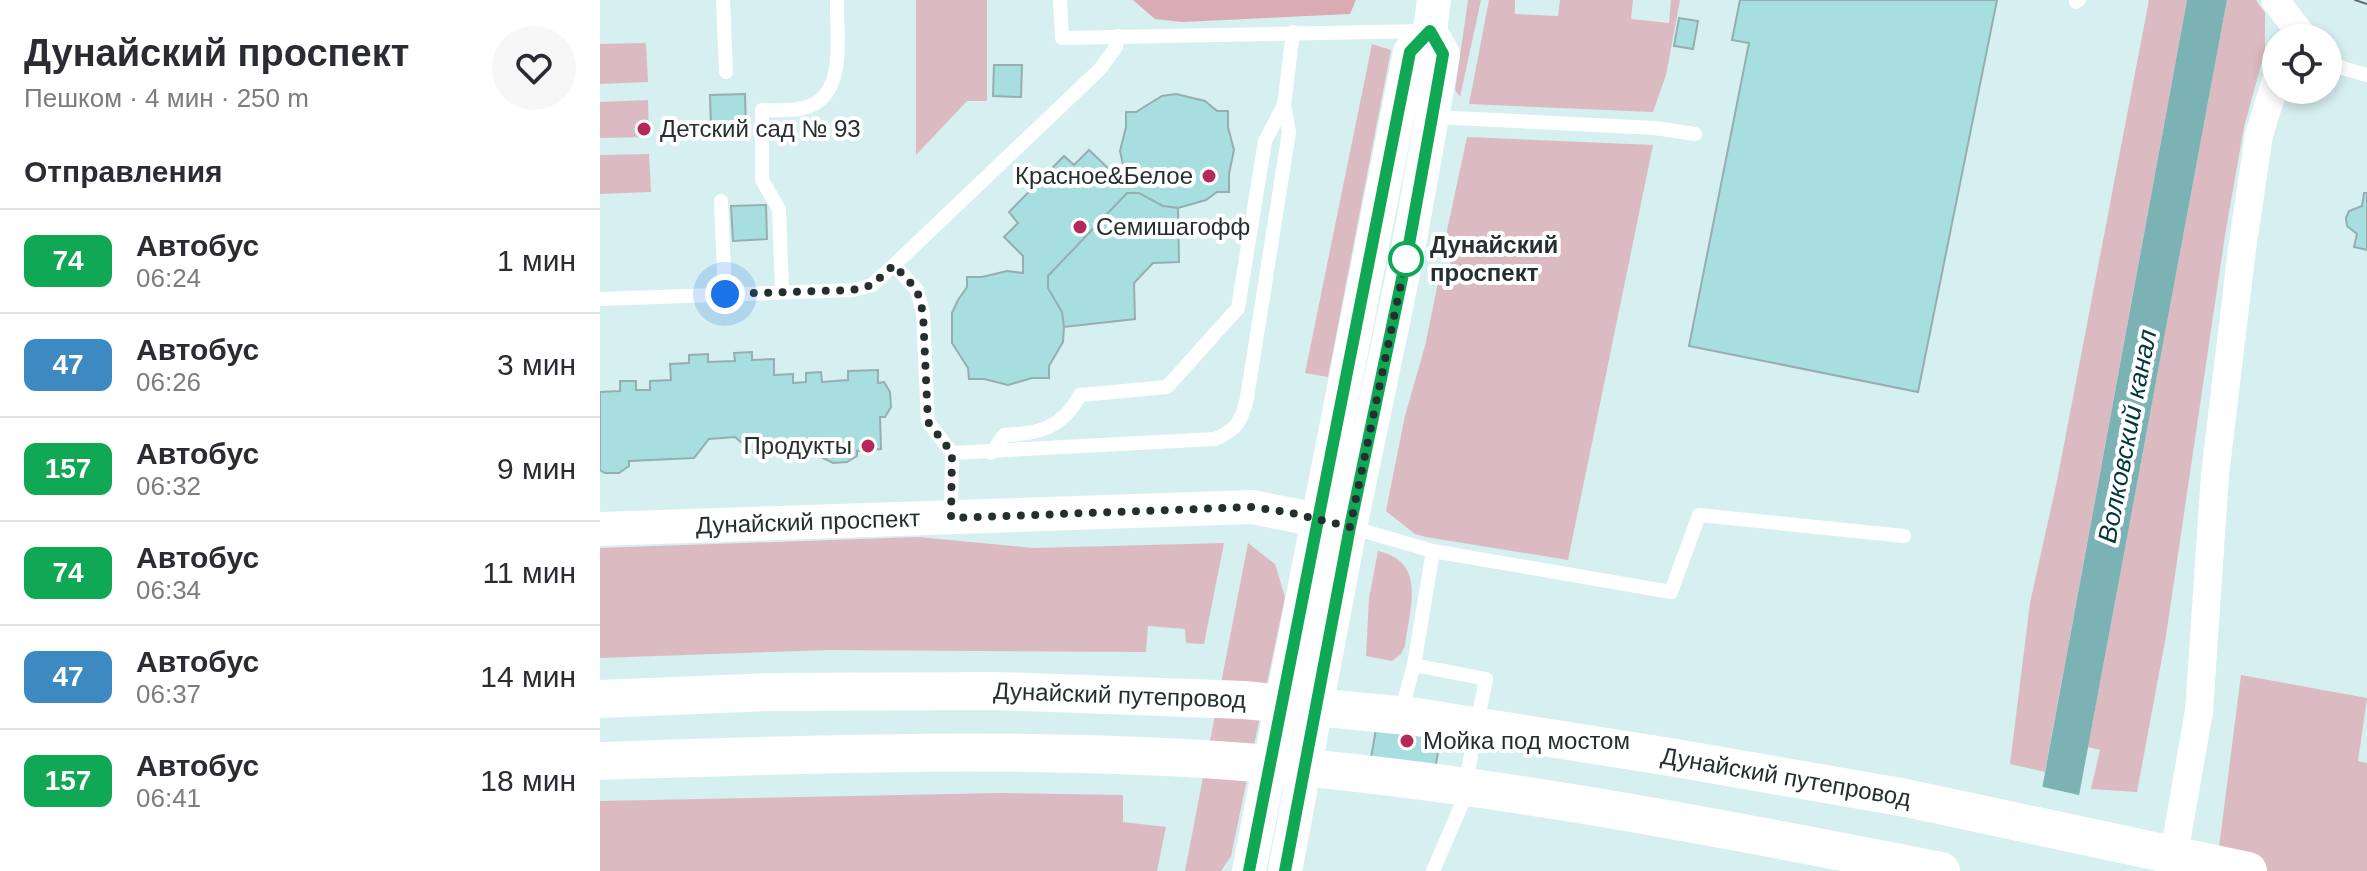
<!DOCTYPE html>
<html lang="ru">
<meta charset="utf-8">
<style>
body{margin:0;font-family:Helvetica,sans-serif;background:#f7f7f7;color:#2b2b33;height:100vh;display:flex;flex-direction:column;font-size:30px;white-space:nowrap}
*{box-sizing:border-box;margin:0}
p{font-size:26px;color:#7c7c81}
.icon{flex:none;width:44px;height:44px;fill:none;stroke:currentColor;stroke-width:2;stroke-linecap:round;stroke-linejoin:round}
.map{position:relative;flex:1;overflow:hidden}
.panel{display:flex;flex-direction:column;background:#fff;width:600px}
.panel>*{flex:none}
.badge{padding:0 16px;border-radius:12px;font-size:28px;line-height:52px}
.buttons{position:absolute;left:1662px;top:24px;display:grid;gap:16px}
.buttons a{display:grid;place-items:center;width:80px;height:80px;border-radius:50%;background:#fff;box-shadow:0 4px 12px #0003;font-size:40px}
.you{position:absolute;width:40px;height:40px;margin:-20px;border:6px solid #fff;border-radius:50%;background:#1a73e8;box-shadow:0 0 0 12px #1a73e833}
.map>.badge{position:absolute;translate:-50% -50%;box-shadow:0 0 0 4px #fff}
h2{padding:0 24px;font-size:30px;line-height:72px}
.round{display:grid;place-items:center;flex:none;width:84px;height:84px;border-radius:42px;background:#f7f7f7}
.headline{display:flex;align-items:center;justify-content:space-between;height:136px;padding:0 24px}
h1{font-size:38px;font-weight:700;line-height:60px}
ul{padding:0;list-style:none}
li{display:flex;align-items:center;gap:24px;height:104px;padding:0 24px;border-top:2px solid #e1e1e2}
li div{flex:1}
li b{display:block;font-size:30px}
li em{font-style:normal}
li .badge{min-width:88px;font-weight:700;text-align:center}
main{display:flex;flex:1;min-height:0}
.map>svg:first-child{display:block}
.green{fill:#dcbac1}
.forest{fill:#dbabb4}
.water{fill:#7bb2b4}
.pier{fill:#d6eff0}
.building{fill:#a7dfe1;stroke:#96aeaf;stroke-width:2}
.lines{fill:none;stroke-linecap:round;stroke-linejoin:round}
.service{stroke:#fff;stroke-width:14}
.minor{stroke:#fff;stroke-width:28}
.tertiary{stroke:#fff;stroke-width:34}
.secondary{stroke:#fff;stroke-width:38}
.tram{stroke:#616f70;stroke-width:2}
.line-casing{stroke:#fff;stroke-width:18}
.line{stroke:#10a855;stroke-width:12}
.walk{stroke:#262f30;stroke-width:8;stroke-dasharray:0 14.4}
.poi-dot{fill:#b7285a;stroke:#fff;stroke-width:3}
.stop-dot{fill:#fff;stroke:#10a855;stroke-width:4}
.labels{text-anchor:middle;stroke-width:8;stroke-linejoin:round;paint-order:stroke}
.poi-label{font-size:24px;fill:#262f30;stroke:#fff;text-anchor:start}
.stop-label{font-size:24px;font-weight:bold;fill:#262f30;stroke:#fff;text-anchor:start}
.street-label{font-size:24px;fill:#262f30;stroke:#fff}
.water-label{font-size:26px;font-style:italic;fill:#003739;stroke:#fff}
</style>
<main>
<section class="panel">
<div class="headline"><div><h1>Дунайский проспект</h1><p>Пешком · 4 мин · 250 m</p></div><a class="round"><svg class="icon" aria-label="heart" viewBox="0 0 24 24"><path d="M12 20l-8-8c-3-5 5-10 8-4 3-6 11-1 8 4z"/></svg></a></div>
<h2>Отправления</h2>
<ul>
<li><span class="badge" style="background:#10a855;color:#fff">74</span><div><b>Автобус</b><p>06:24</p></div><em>1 мин</em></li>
<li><span class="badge" style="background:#3d8ac2;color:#fff">47</span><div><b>Автобус</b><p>06:26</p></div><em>3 мин</em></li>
<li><span class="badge" style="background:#10a855;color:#fff">157</span><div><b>Автобус</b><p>06:32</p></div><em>9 мин</em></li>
<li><span class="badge" style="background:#10a855;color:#fff">74</span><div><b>Автобус</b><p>06:34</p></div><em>11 мин</em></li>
<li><span class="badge" style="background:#3d8ac2;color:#fff">47</span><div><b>Автобус</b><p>06:37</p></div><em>14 мин</em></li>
<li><span class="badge" style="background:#10a855;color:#fff">157</span><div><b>Автобус</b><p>06:41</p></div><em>18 мин</em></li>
</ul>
</section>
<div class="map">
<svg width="1767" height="871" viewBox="0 0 1767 871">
<rect width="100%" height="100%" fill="#d6eff0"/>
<path class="green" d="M 316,0 L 387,0 L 387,101 L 367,101 L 316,155 Z
M 868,0 L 881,0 L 860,97 L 855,90 Z
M 889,0 L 915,0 L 915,14 L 958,16 L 960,0 L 1033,0 L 1031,19 L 1069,23 L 1071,0 L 1080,0 L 1066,75 L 1053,112 L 869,104 Z
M 1549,0 L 1587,0 L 1445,772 L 1410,764 L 1430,603 L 1457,481 Z
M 1627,0 L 1656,0 L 1665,13 L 1665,50 L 1644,127 L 1625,235 L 1566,636 L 1537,792 L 1491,789 L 1500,750 L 1488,747 Z
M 46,43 L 48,82 L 0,84 L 0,44 Z
M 772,44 L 791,50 L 728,377 L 705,373 Z
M 48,100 L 49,137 L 0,138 L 0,102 Z
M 867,137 L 1053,145 L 968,560 L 826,537 L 815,534 L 786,511 L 805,416 L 825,346 L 839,278 L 848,280 L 854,238 L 846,235 Z
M 49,154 L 51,192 L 0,194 L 0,155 Z
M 318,537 L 434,548 L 624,543 L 604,644 L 586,643 L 585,629 L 548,626 L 546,652 L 229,650 L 0,658 L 0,548 Z
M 648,543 L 675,564 L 685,597 L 631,856 L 621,871 L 585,871 Z
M 778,551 C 828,562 809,609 805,646 L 801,654 L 792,661 L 766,656 L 769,598 Z
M 1641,675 L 1767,698 L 1758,761 L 1767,763 L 1767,871 L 1616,871 Z
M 401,793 L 523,795 L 523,822 L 566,827 L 557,871 L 0,871 L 0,801 Z"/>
<path class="forest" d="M 533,0 L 756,0 L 750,14 L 582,22 L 555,19 Z"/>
<path class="water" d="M 1587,0 L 1627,0 L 1465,871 L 1427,871 Z"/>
<path class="pier" d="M 1439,786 L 1483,796 L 1469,871 L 1423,871 Z"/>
<path class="building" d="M 1140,0 L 1397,0 L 1318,392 L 1089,346 L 1149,43 L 1132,40 Z
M 1079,18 L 1098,21 L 1093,49 L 1074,46 Z
M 394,65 L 422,65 L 421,97 L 393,96 Z
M 145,94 L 146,128 L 111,129 L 110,95 Z
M 576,94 L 605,101 L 617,111 L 628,111 L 628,127 L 634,150 L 629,174 L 629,192 L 617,192 L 606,200 L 578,208 L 563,206 L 539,193 L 527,193 L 448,276 L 448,288 L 462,312 L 464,327 L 463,342 L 449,366 L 449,378 L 432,378 L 408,385 L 384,379 L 369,379 L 368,368 L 352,343 L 352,313 L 358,300 L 367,287 L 367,277 L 382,277 L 407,271 L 423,273 L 423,256 L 404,237 L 418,223 L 409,212 L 464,156 L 474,165 L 489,150 L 509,169 L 524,169 L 520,151 L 526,127 L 526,112 L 536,112 L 562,96 Z
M 527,193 L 539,193 L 563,206 L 578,208 L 579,262 L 553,263 L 534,283 L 535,319 L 464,327 L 462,312 L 448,288 L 448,276 Z
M 1764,193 L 1767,193 L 1767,250 L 1754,247 L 1757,234 L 1747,226 L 1746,218 L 1749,211 L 1762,206 Z
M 166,205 L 167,239 L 133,241 L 131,206 Z
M 152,352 L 152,360 L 174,359 L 174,375 L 193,374 L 193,383 L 206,382 L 206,373 L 221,372 L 222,382 L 248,380 L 248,371 L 278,370 L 278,383 L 284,382 L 290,392 L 291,407 L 285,417 L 280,417 L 281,449 L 257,451 L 257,456 L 247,462 L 233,463 L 223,458 L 222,452 L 156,455 L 135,437 L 109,439 L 94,458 L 29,461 L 29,466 L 19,473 L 5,473 L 0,470 L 0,392 L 20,391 L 20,381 L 36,381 L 36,390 L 50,390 L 50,381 L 71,380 L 70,364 L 89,363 L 89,355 L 108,354 L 108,362 L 135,361 L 134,353 Z
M 781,701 L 845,712 L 833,781 L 769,769 Z"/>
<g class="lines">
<path class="service" d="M 123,0 L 126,72
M 460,0 L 462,38 L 824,31
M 1476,2 L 1479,0
M 1728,57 L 1742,68 L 1767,75
M 833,117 L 1055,128 L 1095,134
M 121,201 L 125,294
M 294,265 L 500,69 L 516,47 L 518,36
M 182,292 L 179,209 L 162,180 L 162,110 C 178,110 196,112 212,105 C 247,89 236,31 237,0
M 0,299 L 253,290 L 272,285 L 294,265 L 317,290 L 323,313 L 328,422 L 352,453 L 351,516
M 352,453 L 615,439 C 637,430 642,420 647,398 L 689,132 L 684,105 L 693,32
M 391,453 L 404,435 C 440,434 463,427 480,395 L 567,387 L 638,308 L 665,141 L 684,105
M 750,527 L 833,551 L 1071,592 L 1099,515 L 1304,536
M 814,665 L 886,679 L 861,806 L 833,871
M 803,705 L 814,665 L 833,551"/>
<path class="minor" d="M 1675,0 L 1704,38
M 1571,871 L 1599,711 L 1615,475 L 1642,249 L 1659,135 L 1676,80"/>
<g class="tertiary">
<path id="s1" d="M 0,529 L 652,507 L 738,524"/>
<path d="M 649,871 L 810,52 L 830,31"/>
<path d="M 685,871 L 750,527 L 808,250 L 832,117 L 843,54 L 830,31 L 834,0"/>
</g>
<g class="secondary">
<path id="s2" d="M 0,699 L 170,692 L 399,691 L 644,700 L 817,717 L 1070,757 L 1306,798 L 1648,871"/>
<path d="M 0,761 C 210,754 420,746 631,761 C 869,779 1107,825 1341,871"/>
</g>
<path class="tram" d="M 1755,0 L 1767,4"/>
</g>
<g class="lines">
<defs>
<path id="line" d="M 649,871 L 810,52 L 830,31 L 843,54 L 832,117 L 808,250 L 750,527 L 685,871"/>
</defs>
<use href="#line" class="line-casing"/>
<use href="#line" class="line"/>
<path class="walk" d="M 125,294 L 253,290 L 272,285 L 294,265 L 317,290 L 323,313 L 328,422 L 352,453 L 351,518 L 652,507 L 687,512 L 750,527 L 808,250 L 806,259"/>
</g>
<g class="poi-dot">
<circle cx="44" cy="129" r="8"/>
<circle cx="609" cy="176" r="8"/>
<circle cx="480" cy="227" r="8"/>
<circle cx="268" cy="446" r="8"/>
<circle cx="807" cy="741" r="8"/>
</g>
<circle class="stop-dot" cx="806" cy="259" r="16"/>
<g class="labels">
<g class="poi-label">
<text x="60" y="137">Детский сад № 93</text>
<text x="593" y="184" text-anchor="end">Красное&amp;Белое</text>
<text x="496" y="235">Семишагофф</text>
<text x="252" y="454" text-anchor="end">Продукты</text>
<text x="823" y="749">Мойка под мостом</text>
</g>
<g class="stop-label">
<text x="830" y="253">Дунайский<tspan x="830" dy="28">проспект</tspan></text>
</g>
<g class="street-label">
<text dy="8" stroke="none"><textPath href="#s1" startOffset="208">Дунайский проспект</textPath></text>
<text dy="8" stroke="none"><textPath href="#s2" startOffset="520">Дунайский путепровод</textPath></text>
<text dy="8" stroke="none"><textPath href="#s2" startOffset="1192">Дунайский путепровод</textPath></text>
</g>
<g class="water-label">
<text transform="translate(1527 436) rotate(-79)" y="9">Волковский канал</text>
</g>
</g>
</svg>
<div class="buttons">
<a><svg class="icon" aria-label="locate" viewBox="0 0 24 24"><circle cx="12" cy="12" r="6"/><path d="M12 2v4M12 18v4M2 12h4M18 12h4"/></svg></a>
</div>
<div class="you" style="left:125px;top:294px"></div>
</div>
</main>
